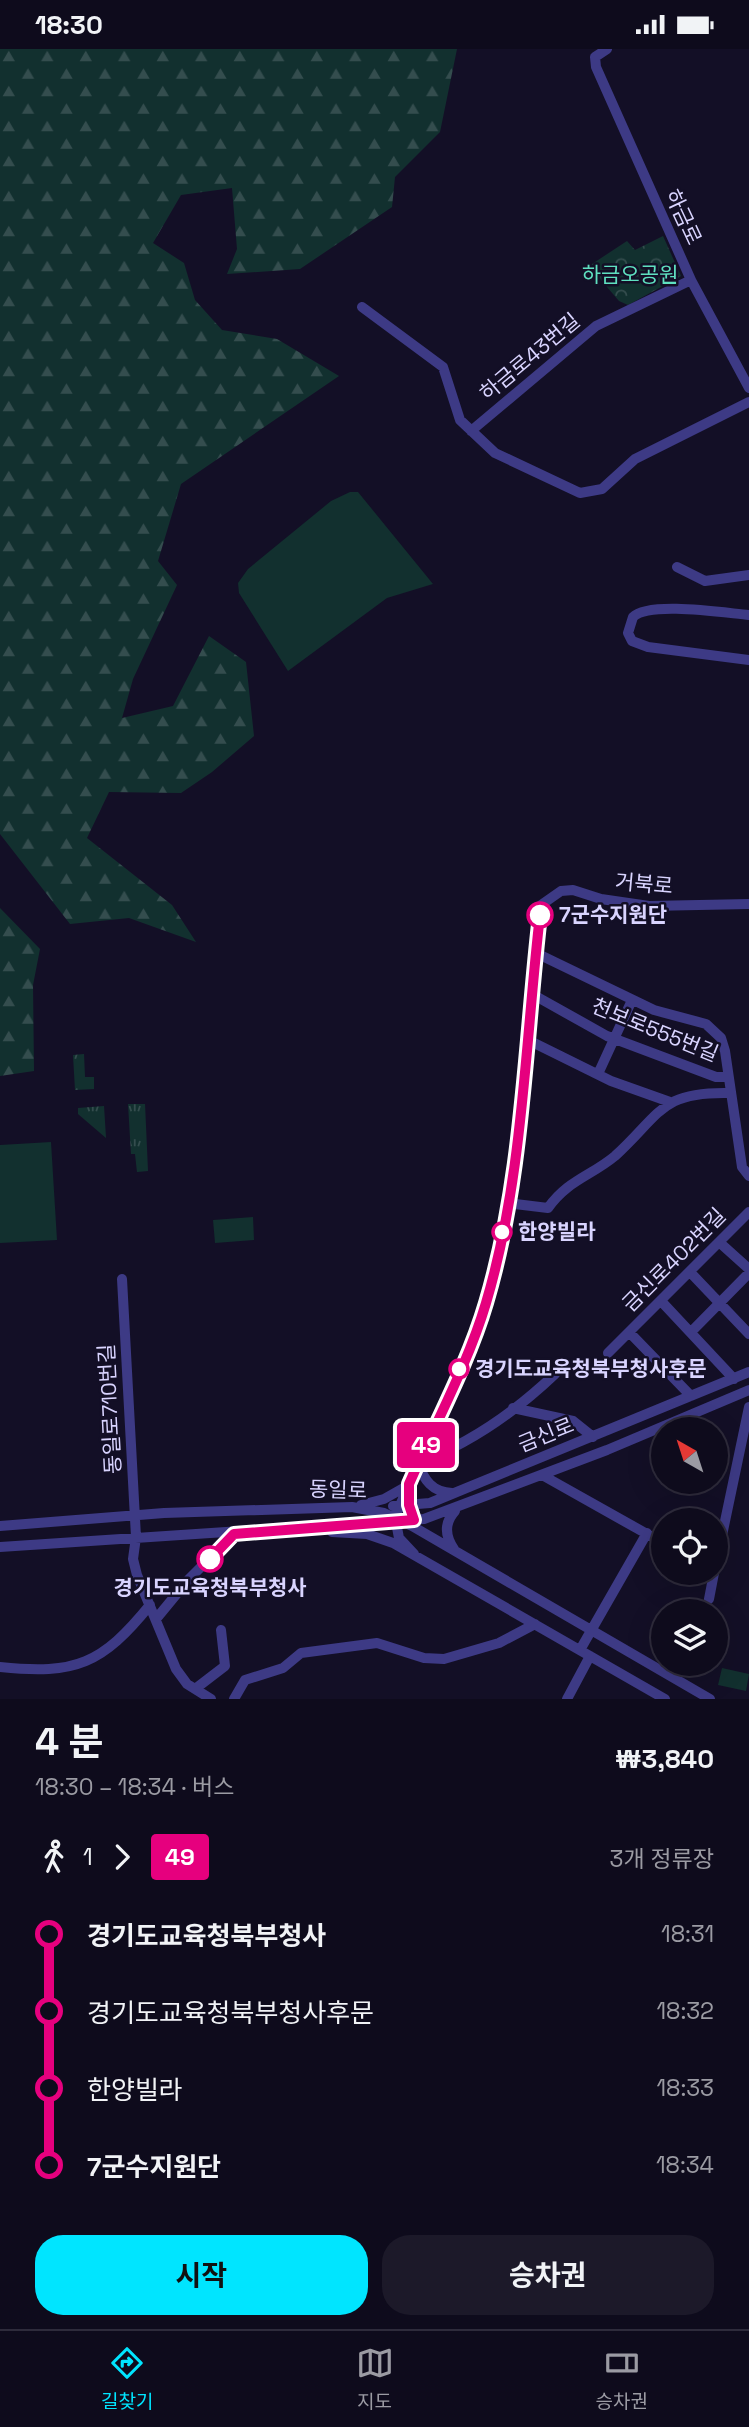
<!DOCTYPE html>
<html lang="ko">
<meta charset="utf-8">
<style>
body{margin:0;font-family:"Space Grotesk","Noto Sans KR",sans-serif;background:#1c1929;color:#f1f3f6;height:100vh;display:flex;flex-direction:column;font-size:26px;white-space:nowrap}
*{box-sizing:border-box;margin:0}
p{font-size:23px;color:#9b9ba3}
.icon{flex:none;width:38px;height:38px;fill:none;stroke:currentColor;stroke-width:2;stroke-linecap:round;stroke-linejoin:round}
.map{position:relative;height:1650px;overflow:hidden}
.panel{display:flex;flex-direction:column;background:#0e0b1c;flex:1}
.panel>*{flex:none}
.badge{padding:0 14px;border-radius:5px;font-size:24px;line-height:46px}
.needle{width:46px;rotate:321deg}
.controls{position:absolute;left:651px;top:1368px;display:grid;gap:14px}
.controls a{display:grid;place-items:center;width:77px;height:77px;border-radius:50%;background:#0e0b1c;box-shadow:0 7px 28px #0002,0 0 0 2px #2e2b3b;font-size:35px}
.map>.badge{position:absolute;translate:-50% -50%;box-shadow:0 0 0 4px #fff}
.legs{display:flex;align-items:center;gap:10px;height:77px;padding:0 35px;font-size:23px}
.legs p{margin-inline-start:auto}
.head{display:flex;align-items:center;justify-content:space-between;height:119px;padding:0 35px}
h1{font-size:38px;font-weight:700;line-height:52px}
.cta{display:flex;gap:14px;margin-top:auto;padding:14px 35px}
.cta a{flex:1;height:80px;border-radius:28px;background:#00e5ff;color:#111;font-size:28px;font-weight:700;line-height:80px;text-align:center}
.cta a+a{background:#1c1929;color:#f1f3f6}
ul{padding:0 35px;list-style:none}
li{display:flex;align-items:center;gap:24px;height:77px;font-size:26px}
li i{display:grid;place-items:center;width:10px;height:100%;margin:0 9px;background:currentColor}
li i::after{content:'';width:18px;height:18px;margin:-9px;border:5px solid;border-radius:50%;background:#0e0b1c}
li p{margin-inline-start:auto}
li:first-child i{background:linear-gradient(#0000 50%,currentColor 0)}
li:last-child i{background:linear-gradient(currentColor 50%,#0000 0)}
.status{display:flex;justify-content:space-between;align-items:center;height:49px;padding:0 35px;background:#0e0b1c;direction:ltr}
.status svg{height:19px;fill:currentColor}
.tab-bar{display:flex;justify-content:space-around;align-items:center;height:98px;border-top:2px solid #2e2b3b;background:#0e0b1c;font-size:19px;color:#9b9ba3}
.tab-bar a{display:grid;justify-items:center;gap:4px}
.tab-bar .on{color:#00e5ff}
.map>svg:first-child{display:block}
.grass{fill:url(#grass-tufts)}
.forest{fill:url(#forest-firs)}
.park{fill:url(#park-crowns)}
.pitch{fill:#12302f}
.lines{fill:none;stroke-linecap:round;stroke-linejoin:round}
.minor{stroke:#3d3a85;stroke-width:10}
.line-1-casing{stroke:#fff;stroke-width:16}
.line-1{stroke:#e6007e;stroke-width:10}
.stop-1-dot{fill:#fff;stroke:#e6007e;stroke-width:3.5}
.labels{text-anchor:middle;stroke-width:5;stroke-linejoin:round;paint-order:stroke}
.street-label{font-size:21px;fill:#d9d4ff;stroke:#130f26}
.park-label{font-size:21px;fill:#5fe0c0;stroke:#130f26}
.stop-label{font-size:21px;font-weight:bold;fill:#d9d4ff;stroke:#130f26;text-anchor:start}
</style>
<div class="status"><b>18:30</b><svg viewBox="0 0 49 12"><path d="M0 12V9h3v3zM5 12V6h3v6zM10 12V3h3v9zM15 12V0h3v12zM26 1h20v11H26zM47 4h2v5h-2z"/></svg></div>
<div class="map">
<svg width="749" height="1650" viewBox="0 0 749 1650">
<defs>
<pattern id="grass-tufts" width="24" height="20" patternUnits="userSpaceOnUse" patternTransform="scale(1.75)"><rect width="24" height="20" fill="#12302f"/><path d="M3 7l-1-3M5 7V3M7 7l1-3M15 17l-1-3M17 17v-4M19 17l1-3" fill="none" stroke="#344d4e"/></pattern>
<pattern id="forest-firs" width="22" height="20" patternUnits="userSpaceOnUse" patternTransform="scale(1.75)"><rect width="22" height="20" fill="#12302f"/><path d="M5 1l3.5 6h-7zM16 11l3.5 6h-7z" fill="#344d4e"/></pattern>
<pattern id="park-crowns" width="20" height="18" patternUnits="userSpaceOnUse" patternTransform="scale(1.75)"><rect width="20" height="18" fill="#12302f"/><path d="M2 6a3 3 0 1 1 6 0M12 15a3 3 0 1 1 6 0" fill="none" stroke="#344d4e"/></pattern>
</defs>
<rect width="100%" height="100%" fill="#130f26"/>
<path class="grass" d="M 84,1005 L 85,1028 L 94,1028 L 94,1040 L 75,1041 L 73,1006 Z
M 128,1055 L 145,1055 L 148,1122 L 137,1123 L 135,1105 L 131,1105 Z
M 104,1057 L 106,1089 L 78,1065 L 78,1059 Z"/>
<path class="forest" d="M 0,0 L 457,0 L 440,83 L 395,128 L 392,158 L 300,220 L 227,225 L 237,200 L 232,139 L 181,146 L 153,194 L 184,214 L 195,251 L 222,281 L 277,290 L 339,327 L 181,435 L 158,512 L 177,536 L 133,630 L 122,669 L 173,657 L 209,587 L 246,613 L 254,687 L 212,723 L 181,744 L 109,743 L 87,789 L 172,856 L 196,893 L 129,869 L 70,875 L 0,785 Z
M 0,859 L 40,900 L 33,936 L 34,1022 L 0,1027 Z"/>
<path class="park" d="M 663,187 L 681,227 L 628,256 L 619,252 L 589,217 L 627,192 L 635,201 Z"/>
<path class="pitch" d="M 350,443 L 358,443 L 433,535 L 387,549 L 288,622 L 239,544 L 238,534 L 248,520 L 331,452 Z
M 51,1093 L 57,1191 L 0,1194 L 0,1096 Z
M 253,1168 L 254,1191 L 215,1194 L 213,1171 Z
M 722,1619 L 749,1625 L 746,1642 L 718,1636 Z"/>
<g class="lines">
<path class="minor" d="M 607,0 L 595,8 L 596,18 L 691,231 L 749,339
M 362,258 L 443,318 L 460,371 L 495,404 L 580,444 L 602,440 L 635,410 L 749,353
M 471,382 L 596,277 L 691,231
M 677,518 L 705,532 L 749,526
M 749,566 C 725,564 649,552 633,568 L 628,584 L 632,592 L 648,598 L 749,611
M 536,904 L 654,961 L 706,975 L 721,989 L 725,1002 L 742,1118 L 749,1127
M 532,945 L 607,987 L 716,1028 L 727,1028
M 526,990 L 611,1032 L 670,1053
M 598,1025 L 632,951
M 507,1154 L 548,1159 C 568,1131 591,1127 615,1107 C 661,1065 660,1042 731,1044
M 719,1193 L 749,1220
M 690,1223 L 749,1285
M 122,1230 L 136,1488 L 133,1510 L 137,1526 L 176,1620 L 187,1635 L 211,1650
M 661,1252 L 734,1330
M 691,1283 L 749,1224
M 608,1304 L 629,1283
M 691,1347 L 629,1283 L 749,1163
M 513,1359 L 573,1372 L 593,1388
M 542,1426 L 663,1494
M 452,1444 C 432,1443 424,1431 418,1414 C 469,1395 516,1362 555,1325
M 361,1456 L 384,1450 L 407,1437
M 393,1457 L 430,1454 L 749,1323
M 0,1477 L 164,1464 L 352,1458 L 384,1464 L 412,1477 L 710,1650
M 332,1483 L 367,1485 L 393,1494 L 665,1650
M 0,1498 L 424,1470 L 607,1401 L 749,1341
M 454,1500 C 445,1487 444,1474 455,1462
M 414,1505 L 399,1489 L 395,1468 L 481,1270 L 496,1214 L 512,1129 L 541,856 L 561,842 L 573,841 L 601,850 L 649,857 L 749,855
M 716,1515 L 749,1358
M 709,1550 L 714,1524
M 156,1570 L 189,1530 L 234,1485
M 580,1601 L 647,1484
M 0,1618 C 76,1626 102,1615 150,1556
M 195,1640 L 225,1617 L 221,1581
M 234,1650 L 245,1631 L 283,1619 L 301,1604 L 377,1594 L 424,1609 L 444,1610 L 499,1594 L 535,1575
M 567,1650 L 590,1607"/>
</g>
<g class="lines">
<defs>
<path id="line-1" d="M 210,1510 L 234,1485 L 414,1471 L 409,1456 L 409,1435 C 434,1377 468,1315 486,1254 C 523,1130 525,995 540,866"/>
</defs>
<use href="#line-1" class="line-1-casing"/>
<use href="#line-1" class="line-1"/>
</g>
<g class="stop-1-dot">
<circle cx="540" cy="866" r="12"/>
<circle cx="502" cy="1183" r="9"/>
<circle cx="459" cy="1320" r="9"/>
<circle cx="210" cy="1510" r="12"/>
</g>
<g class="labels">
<g class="street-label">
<text transform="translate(683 168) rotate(65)" y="7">하금로</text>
<text transform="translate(530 308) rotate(-40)" y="7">하금로43번길</text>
<text transform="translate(644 835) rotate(5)" y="7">거북로</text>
<text transform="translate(655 981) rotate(22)" y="7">천보로555번길</text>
<text transform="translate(674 1211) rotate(-45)" y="7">금신로402번길</text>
<text transform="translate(110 1360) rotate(-93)" y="7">동일로710번길</text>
<text transform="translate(546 1386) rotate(-22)" y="7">금신로</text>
<text transform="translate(338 1441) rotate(2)" y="7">동일로</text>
</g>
<g class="park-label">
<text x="630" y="233">하금오공원</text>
</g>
<g class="stop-label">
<text x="559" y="873">7군수지원단</text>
<text x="518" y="1190">한양빌라</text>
<text x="475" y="1327">경기도교육청북부청사후문</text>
<text x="210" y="1546" text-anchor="middle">경기도교육청북부청사</text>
</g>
</g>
</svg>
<div class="controls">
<a><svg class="needle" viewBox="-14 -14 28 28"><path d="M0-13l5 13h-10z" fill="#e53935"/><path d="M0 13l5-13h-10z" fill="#9b9ba3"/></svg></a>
<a><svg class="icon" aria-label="locate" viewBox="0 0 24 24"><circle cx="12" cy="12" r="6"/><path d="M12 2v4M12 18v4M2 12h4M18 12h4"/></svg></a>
<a><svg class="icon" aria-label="layers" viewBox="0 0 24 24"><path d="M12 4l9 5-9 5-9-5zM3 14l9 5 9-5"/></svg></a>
</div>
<b class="badge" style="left:426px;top:1396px;background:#e6007e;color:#fff">49</b>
</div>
<section class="panel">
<div class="head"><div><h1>4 분</h1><p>18:30 – 18:34 · 버스</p></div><b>₩3,840</b></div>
<div class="legs"><svg class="icon" aria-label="walk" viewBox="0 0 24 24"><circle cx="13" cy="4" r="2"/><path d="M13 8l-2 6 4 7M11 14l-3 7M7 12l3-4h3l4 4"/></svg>1<svg class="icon" aria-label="forward" viewBox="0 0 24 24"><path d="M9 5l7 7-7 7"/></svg><b class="badge" style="background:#e6007e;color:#fff">49</b><p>3개 정류장</p></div>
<ul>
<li><i style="color:#e6007e"></i><b>경기도교육청북부청사</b><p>18:31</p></li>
<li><i style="color:#e6007e"></i><span>경기도교육청북부청사후문</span><p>18:32</p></li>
<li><i style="color:#e6007e"></i><span>한양빌라</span><p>18:33</p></li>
<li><i style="color:#e6007e"></i><b>7군수지원단</b><p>18:34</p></li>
</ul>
<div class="cta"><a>시작</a><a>승차권</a></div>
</section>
<nav class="tab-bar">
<a class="on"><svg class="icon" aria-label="directions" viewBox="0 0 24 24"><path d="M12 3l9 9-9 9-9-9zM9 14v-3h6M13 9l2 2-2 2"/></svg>길찾기</a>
<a><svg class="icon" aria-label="map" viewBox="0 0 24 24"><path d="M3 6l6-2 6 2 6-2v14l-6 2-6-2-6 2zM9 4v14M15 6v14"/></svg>지도</a>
<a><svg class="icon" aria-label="tickets" viewBox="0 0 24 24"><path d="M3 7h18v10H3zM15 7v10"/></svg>승차권</a>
</nav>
